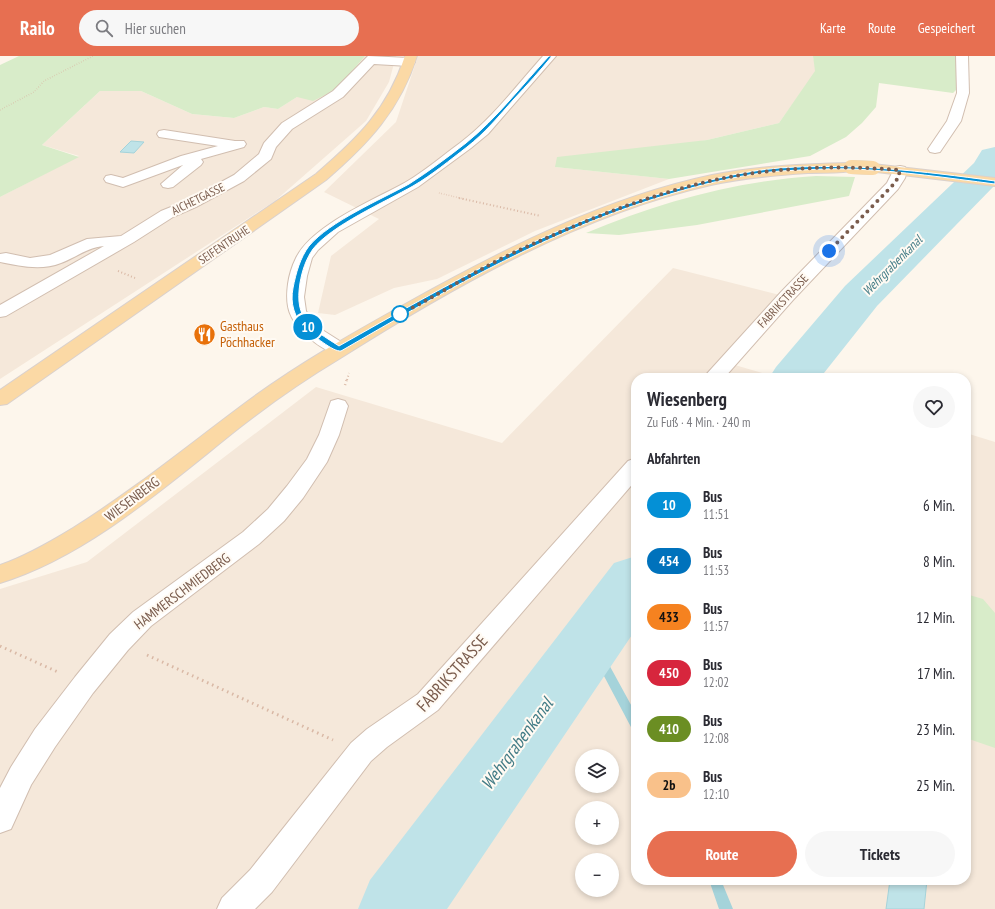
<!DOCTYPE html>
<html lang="de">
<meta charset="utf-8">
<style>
body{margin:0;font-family:"PT Sans Narrow",sans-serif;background:#f7f7f7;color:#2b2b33;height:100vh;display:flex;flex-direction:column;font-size:15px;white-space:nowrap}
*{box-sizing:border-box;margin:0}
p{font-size:13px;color:#7c7c81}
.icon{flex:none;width:22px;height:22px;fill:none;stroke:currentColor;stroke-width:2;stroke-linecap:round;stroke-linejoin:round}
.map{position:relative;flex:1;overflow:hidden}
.side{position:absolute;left:631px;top:317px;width:340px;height:512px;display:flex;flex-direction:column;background:#fff;border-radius:16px;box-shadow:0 2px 6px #0003}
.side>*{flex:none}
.badge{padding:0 8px;border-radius:13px;font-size:14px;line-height:26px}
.buttons{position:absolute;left:575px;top:693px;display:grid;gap:8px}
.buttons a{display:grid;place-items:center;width:44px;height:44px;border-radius:50%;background:#fff;box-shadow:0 2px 6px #0003;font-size:20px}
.you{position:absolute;width:20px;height:20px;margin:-10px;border:3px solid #fff;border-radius:50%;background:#1a73e8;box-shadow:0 0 0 6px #1a73e833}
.map>.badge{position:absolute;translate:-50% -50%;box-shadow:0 0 0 2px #fff}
h2{padding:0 16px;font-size:15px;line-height:36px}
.round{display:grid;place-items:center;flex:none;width:42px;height:42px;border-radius:21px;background:#f7f7f7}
.overview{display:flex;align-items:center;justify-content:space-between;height:68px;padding:0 16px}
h1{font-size:19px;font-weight:600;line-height:30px}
.primary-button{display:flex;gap:8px;margin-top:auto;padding:8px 16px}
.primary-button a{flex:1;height:46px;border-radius:24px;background:#e76f51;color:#fff;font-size:16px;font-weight:600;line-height:46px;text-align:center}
.primary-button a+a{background:#f7f7f7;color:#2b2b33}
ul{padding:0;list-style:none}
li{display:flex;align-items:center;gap:12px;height:56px;padding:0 16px}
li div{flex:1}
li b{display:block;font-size:15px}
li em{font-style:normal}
li .badge{min-width:44px;font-weight:700;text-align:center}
header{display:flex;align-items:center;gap:24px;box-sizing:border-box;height:56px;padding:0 20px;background:#e76f51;color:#fff}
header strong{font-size:19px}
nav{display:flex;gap:22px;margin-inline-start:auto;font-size:14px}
.search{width:280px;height:36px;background:#f7f7f7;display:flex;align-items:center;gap:10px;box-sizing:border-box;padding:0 14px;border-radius:22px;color:#7c7c81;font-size:15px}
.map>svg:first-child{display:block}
.residential{fill:#f5e8da;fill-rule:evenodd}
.green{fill:#d8ecc9}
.water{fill:#bfe3e8;stroke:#a5d3da}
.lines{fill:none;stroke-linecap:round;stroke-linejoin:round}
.stream{fill:#a5d3da;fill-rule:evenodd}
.river{fill:#bfe3e8;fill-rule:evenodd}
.minor-casing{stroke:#d1beb0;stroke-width:2}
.major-casing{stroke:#dad1cd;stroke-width:2}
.path-far3{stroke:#d9b8a5;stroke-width:1.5;stroke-dasharray:0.5 2;stroke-linecap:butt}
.path-far2{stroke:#d9b8a5;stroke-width:2;stroke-dasharray:1 2.5;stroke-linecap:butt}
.path-far1{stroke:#d9b8a5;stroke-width:2.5;stroke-dasharray:1 3;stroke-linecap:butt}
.path{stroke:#d9b8a5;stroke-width:3;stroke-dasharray:1.5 4;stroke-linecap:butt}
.minor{fill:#fff;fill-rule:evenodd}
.major{fill:#fbd9a5;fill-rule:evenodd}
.major-bridge-casing{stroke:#dad1cd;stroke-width:14;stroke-linecap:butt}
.major-bridge{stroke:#fbd9a5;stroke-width:14}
.line{fill:#0490d6;stroke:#fff}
.walk{stroke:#7a5c4d;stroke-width:4;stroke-dasharray:0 7.2}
.stop-dot{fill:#fff;stroke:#0490d6;stroke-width:2}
.labels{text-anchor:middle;stroke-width:4;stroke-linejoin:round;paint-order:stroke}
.far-street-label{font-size:12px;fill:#7a5c4d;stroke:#fffaf3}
.far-water-label{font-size:13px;font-style:italic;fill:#437c86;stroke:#fffaf3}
.food-label{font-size:14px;fill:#c56008;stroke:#fffaf3;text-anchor:start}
.street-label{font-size:14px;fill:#7a5c4d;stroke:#fffaf3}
.near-street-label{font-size:17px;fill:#7a5c4d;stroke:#fffaf3}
.near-water-label{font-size:18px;font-style:italic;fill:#437c86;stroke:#fffaf3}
</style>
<header>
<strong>Railo</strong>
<div class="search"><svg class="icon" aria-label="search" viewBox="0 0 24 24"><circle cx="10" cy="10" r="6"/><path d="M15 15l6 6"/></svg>Hier suchen</div>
<nav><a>Karte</a><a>Route</a><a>Gespeichert</a></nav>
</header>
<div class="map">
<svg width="995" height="853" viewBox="0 0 995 853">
<rect width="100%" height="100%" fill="#fdf6ec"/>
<path class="residential" d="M 365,0 L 396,0 L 389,26 L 366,65 L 275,145 L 0,323 L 0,141 L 79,100 L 42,89 L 100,35 L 141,35 L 192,58 L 234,62 L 264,51 L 278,53 L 297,41 L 337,33 Z
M 418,0 L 813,0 L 816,15 L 779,67 L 707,84 L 555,111 L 669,123 L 535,175 L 437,223 L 394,232 L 335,259 L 318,257 L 331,200 L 379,163 L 324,136 L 396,66 Z
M 673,212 L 780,239 L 728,307 L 779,322 L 636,322 L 636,824 L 966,824 L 966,377 L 995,386 L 995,853 L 0,853 L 0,533 L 87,506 L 316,331 L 502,387 ZM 582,700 L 612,700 L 612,730 L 582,730 ZM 582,752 L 612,752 L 612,782 L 582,782 ZM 582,804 L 612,804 L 612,834 L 582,834 Z"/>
<path class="green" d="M 19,0 L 365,0 L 337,33 L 313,45 L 297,41 L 278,53 L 264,51 L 234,62 L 192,58 L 141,35 L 100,35 L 42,89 L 79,101 L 0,141 L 0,9 Z
M 813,0 L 957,0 L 956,34 L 953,37 L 879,27 L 876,51 L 862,67 L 846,81 L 810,100 L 669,123 L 555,111 L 557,101 L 707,84 L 779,67 L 815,15 Z
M 816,120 L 855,121 L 849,140 L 697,169 L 619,179 L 586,177 C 660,146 736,125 816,120 Z
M 966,538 L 983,543 L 995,557 L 995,692 L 966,682 Z"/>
<path class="water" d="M 131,85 L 144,86 L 134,97 L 120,96 Z
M 890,824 L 927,824 L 924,853 L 886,853 Z"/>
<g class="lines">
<path class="stream" d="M 591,582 L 595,583 L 636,658 L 636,674 L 632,673 L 586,586 L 587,583 Z
M 709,824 L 721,824 L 733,853 L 719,853 Z"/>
<path class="river" d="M 995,91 L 995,129 L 877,250 L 820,322 L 769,322 L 776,311 L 845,230 L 974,107 L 982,94 Z
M 636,500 L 636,573 L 447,853 L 358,853 L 370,824 L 614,507 Z"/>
<defs>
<path id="minor" d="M 368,0 L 409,2 L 413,3 L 415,6 L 413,9 L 409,10 L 374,8 L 343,41 L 292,73 L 276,91 L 271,103 L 244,125 L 196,151 L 173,161 L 134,186 L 6,260 L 0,261 L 0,249 L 104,190 C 88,191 75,202 61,207 C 41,215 20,210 0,206 L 0,198 L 6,197 L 30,202 L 50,199 L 87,183 L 121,180 L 161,155 L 186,145 L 234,119 L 259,98 L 264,87 L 282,67 L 333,35 Z
M 543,0 L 556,0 L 488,78 L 471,92 L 418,131 L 338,176 L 318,194 L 312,202 L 307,220 L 304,241 L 306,255 L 312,265 L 324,275 L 346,289 L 348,293 L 346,297 C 332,301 316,288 306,279 C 289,263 285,251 288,228 C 289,220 292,210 296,202 C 312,169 374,144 406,126 C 425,115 442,100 460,87 C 492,63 517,29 543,0 Z
M 956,0 L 968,0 L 969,37 L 961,65 L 940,96 L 935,97 L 930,96 L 928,93 L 947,65 L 957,37 Z
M 164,74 L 235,85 L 244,85 L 246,88 L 244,91 L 201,103 L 203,106 L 201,109 L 173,131 L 168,132 L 163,131 L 161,128 L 183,109 L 123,131 L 106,126 L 104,123 L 106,120 L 111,119 L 123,122 L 181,100 L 218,90 L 159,81 L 157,78 L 159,75 Z
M 900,110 L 905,111 L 907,114 L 905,122 L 898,133 L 793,244 L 724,322 L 703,322 L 781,236 L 887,127 L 895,111 Z
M 338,343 L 345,345 L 348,350 L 339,379 L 327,406 L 303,442 L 284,465 L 259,488 L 151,570 L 128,594 L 93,637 L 55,691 L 31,729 L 11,773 L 0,777 L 0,732 L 11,711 L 35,673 L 75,621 L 110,578 L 133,556 L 243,476 L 268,453 L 287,430 L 307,403 L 319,379 L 331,345 Z
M 636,402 L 636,424 L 438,654 L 387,691 L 371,705 L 272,836 L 255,853 L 217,853 L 222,842 L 250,814 L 351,687 L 367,673 L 418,638 L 628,405 Z"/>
<path id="major" d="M 405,0 L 417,0 C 400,54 368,88 326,124 L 7,348 L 0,349 L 0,334 L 316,118 C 358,82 387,54 405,0 Z
M 851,107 L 856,108 L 858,111 L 856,114 C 841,118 823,116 808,117 C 776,119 743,122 711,129 C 581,158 451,232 339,303 C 304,324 271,347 239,372 C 167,429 88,500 0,527 L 0,509 C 26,500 50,486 73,472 C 134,434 190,388 248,345 C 298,308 353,277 407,247 C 504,193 604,142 712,119 C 758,110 805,108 851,107 Z
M 873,108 L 995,122 L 995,130 L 868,115 L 866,112 L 868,109 Z"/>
</defs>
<use href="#minor" class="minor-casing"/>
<use href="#major" class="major-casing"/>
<path class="path-far3" d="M 0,54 L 34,36 L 44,25 L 93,0
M 439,137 L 464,143"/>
<path class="path-far2" d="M 459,142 L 541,160
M 118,215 L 135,222
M 347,324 L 349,317"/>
<path class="path-far1" d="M 345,329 L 347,323"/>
<path class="path" d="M 0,590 L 58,616
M 147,599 L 333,684"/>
<use href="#minor" class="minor"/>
<use href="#major" class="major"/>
<defs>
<path id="major-bridge" d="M 851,111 L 873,112"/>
</defs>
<use href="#major-bridge" class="major-bridge-casing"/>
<use href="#major-bridge" class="major-bridge"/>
</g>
<path class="line" d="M 549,0 L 552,0 C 540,15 527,29 514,43 C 499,60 485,77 467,91 C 450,104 432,119 413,130 C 385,146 332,169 313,193 C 306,203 302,215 300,227 C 294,264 311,272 339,290 C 447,229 553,167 673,134 C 708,124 744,115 779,112 C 854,107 922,115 995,125 L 995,128 C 948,122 901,115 853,113 C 829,112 804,114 780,115 C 745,118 711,126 677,136 C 556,170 450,232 341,295 C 333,296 313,279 306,273 C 294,262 290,247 293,232 C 296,217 300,202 309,190 C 330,165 380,144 409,128 C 428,116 448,101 466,87 C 497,62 522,29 549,0 Z"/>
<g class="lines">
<path class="walk" d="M 400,258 C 437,240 473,216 511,198 C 576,168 641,141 710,125 C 772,111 837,109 900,114 L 898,122 L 892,130 L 829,195"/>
</g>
<defs>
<symbol id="restaurant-disc" viewBox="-11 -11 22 22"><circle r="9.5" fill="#e8710a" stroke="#fffaf3"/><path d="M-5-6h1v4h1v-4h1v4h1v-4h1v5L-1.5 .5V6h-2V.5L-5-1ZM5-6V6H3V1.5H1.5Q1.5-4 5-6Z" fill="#fff"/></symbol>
</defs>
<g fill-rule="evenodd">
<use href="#restaurant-disc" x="192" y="266" width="25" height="25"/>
</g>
<circle class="stop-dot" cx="400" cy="258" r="8"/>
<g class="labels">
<g class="far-street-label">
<text transform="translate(198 143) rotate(-26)" y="4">AICHETGASSE</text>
<text transform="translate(224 189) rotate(-34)" y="4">SEIFENTRUHE</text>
<text transform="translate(783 245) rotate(-47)" y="4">FABRIKSTRASSE</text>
</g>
<g class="far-water-label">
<text transform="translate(892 209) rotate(-45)" y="5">Wehrgrabenkanal</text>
</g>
<g class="food-label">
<text x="220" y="275">Gasthaus<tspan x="220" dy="16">Pöchhacker</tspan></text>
</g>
<g class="street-label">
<text transform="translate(132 443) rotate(-37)" y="5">WIESENBERG</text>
<text transform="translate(182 535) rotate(-37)" y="5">HAMMERSCHMIEDBERG</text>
</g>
<g class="near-street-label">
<text transform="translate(452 617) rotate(-48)" y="6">FABRIKSTRASSE</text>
</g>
<g class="near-water-label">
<text transform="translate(517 688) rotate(-54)" y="6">Wehrgrabenkanal</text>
</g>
</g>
</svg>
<div class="buttons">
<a><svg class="icon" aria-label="layers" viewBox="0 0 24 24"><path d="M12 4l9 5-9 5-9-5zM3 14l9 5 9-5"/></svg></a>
<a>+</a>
<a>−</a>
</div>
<div class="you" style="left:829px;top:195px"></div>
<b class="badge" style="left:308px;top:271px;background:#0490d6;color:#fff">10</b>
<section class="side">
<div class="overview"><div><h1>Wiesenberg</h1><p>Zu Fuß · 4 Min. · 240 m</p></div><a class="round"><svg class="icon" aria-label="heart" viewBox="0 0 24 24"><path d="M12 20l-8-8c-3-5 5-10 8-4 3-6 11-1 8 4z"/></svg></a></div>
<h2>Abfahrten</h2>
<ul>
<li><span class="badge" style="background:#0490d6;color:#fff">10</span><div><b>Bus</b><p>11:51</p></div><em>6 Min.</em></li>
<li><span class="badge" style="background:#0072bc;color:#fff">454</span><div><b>Bus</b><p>11:53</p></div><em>8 Min.</em></li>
<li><span class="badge" style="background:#f58220;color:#111">433</span><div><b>Bus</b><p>11:57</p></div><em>12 Min.</em></li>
<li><span class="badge" style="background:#d7263d;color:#fff">450</span><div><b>Bus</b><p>12:02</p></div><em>17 Min.</em></li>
<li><span class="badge" style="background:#6b8e23;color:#fff">410</span><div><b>Bus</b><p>12:08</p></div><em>23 Min.</em></li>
<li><span class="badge" style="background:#f9c18a;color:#111">2b</span><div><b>Bus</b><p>12:10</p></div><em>25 Min.</em></li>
</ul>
<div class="primary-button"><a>Route</a><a>Tickets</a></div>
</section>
</div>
